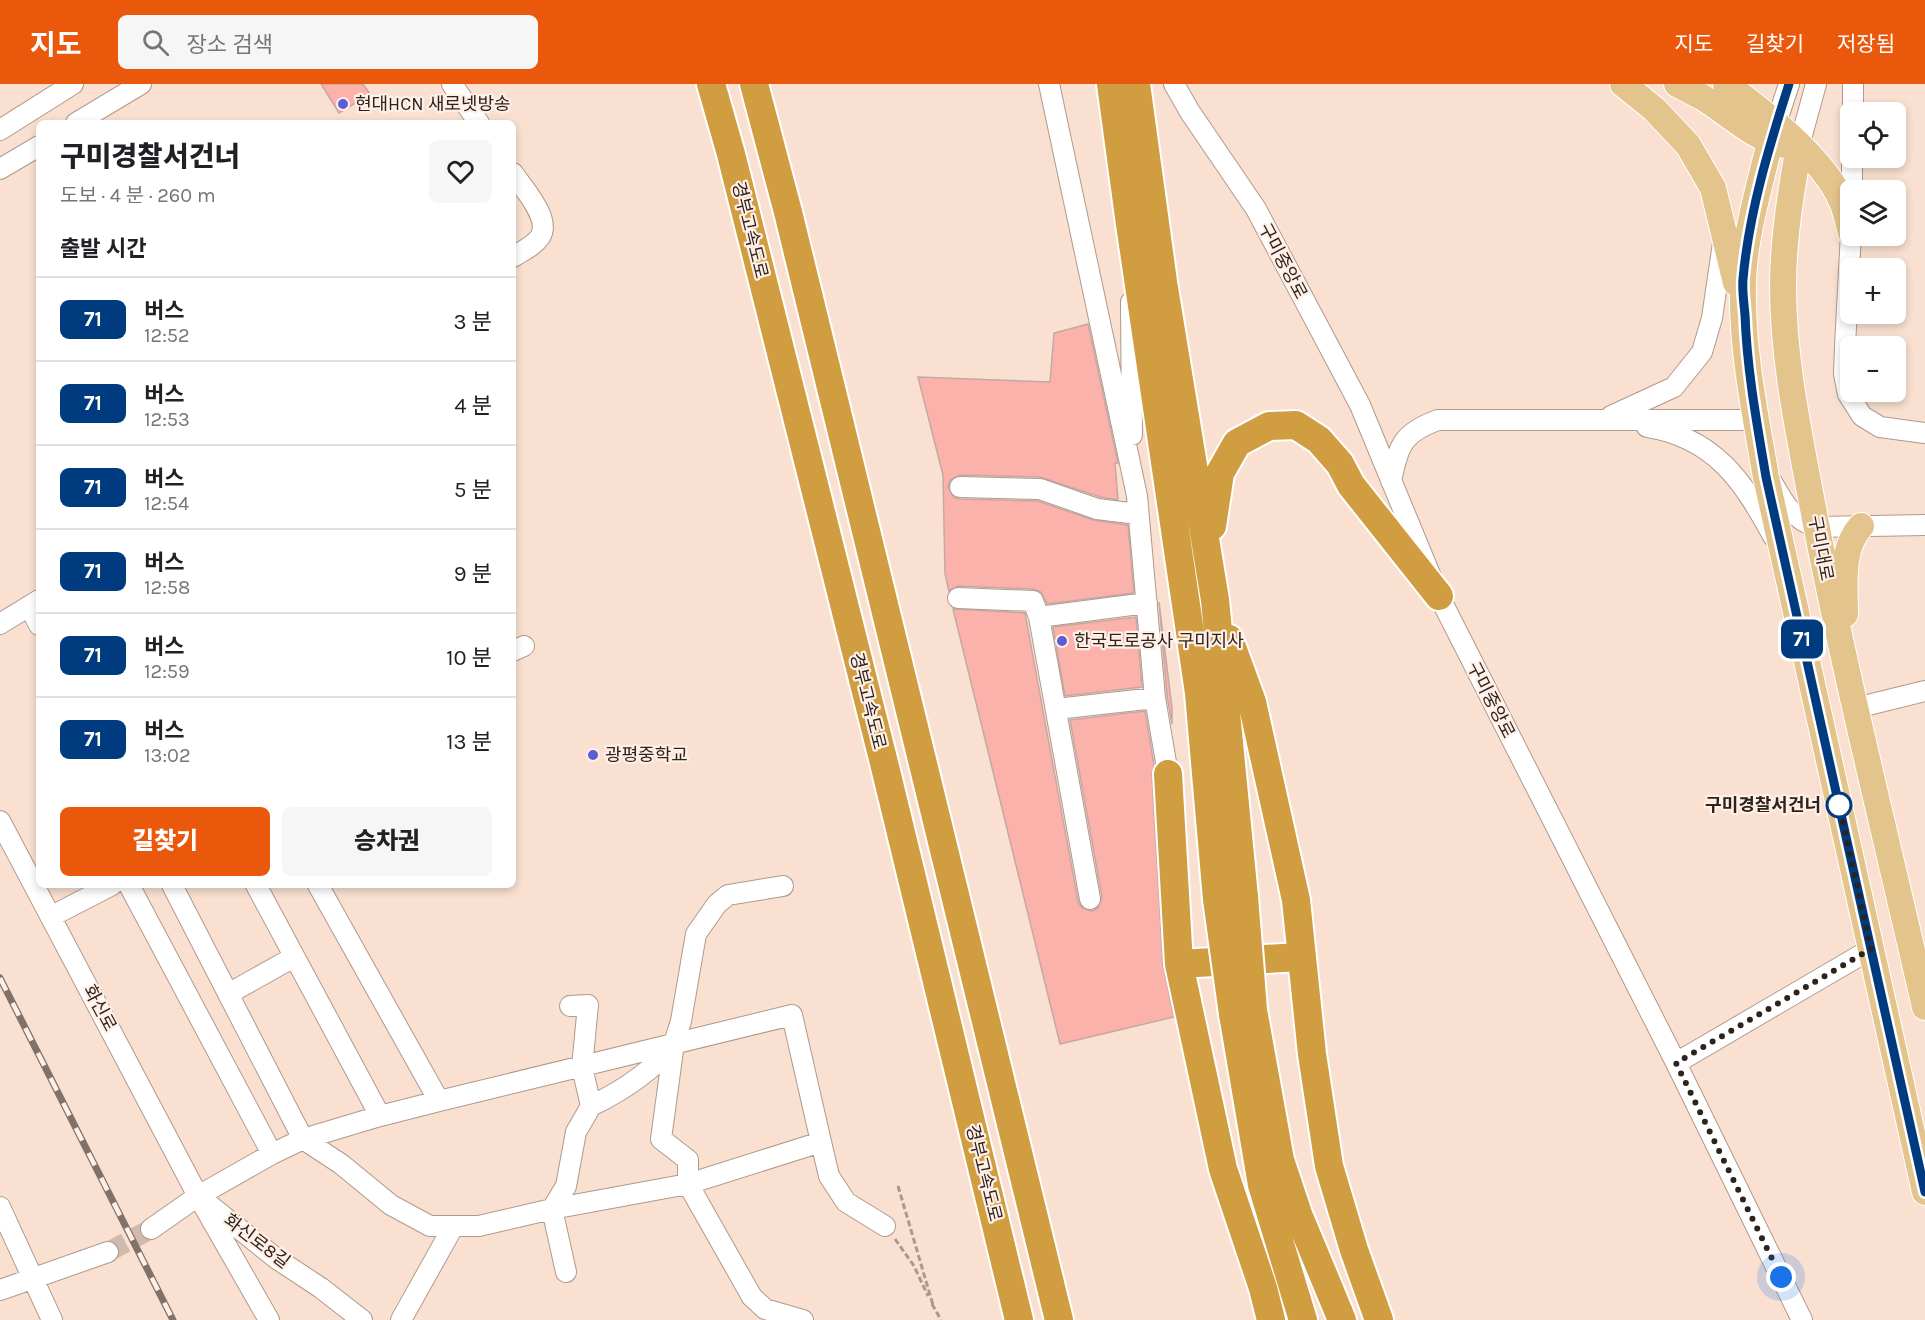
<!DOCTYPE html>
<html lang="ko">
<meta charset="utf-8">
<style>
body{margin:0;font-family:Karla,"Noto Sans KR",sans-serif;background:#f6f6f6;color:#202124;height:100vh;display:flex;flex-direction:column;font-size:22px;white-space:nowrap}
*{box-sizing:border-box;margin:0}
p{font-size:20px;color:#757577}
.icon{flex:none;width:33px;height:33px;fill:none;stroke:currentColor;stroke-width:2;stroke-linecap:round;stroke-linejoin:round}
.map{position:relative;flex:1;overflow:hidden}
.panel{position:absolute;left:36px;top:36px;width:480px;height:768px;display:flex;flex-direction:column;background:#fff;border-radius:9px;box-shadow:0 3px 9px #0003}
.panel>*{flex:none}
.badge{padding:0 12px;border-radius:9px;font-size:21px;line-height:39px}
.tools{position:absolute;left:1840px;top:18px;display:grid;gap:12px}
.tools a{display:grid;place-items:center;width:66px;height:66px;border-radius:9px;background:#fff;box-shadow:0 3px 9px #0003;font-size:30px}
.you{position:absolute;width:30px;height:30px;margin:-15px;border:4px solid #fff;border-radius:50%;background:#1a73e8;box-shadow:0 0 0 9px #1a73e833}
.map>.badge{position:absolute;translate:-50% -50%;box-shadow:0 0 0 3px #fff}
h2{padding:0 24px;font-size:22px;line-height:54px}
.round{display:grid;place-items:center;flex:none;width:63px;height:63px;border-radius:9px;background:#f6f6f6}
.head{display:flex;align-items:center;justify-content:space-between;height:102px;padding:0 24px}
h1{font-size:28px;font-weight:800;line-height:45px}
.cta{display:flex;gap:12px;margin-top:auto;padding:12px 24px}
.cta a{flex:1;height:69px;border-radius:9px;background:#ea580c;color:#fff;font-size:24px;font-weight:800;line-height:69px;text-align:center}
.cta a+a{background:#f6f6f6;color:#202124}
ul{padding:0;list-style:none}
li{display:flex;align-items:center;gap:18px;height:84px;padding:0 24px;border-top:2px solid #e0e0e0}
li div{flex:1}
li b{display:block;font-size:22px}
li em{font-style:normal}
li .badge{min-width:66px;font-weight:700;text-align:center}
header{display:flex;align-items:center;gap:36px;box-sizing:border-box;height:84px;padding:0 30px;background:#ea580c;color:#fff}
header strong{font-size:28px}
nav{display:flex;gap:33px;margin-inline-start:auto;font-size:21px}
.search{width:420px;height:54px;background:#f6f6f6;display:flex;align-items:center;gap:15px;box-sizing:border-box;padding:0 21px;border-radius:9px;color:#757577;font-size:22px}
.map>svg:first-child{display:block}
.building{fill:#fbb2ab;stroke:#c5a8a5;stroke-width:1.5}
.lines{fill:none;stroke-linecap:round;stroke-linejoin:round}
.minor-tunnel{stroke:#d0baad;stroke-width:20;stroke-dasharray:20 10;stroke-linecap:butt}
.minor-casing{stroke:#b1998b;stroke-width:22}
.major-casing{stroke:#fff;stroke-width:28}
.highway-casing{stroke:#fff;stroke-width:32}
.path{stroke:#ac998e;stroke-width:3;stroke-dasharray:6 3;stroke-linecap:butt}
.minor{stroke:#fff;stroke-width:20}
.major{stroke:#e3c48c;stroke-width:26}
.highway{stroke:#d09d40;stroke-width:28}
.rail-casing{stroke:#817269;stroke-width:7}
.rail{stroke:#ffefe6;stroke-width:4.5;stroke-dasharray:14;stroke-linecap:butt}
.highway-bridge-casing{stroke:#fff;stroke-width:32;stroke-linecap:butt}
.highway-bridge{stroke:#d09d40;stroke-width:28}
.line-casing{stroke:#fff;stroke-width:14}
.line{stroke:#003b80;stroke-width:9}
.walk{stroke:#2c231e;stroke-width:6;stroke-dasharray:0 10.8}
.poi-dot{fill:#5b5dd4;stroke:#ffefe6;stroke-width:2}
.stop-dot{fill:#fff;stroke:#003b80;stroke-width:3}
.labels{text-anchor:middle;stroke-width:4.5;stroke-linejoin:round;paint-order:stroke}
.poi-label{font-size:18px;fill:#2c231e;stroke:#ffefe6;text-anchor:start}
.street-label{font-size:18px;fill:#2c231e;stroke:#ffefe6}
.stop-label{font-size:18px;font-weight:bold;fill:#2c231e;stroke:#ffefe6;text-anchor:end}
</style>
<header>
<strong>지도</strong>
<div class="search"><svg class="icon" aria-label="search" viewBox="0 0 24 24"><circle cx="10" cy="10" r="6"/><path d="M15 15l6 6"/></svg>장소 검색</div>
<nav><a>지도</a><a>길찾기</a><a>저장됨</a></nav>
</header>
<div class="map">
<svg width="1925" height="1236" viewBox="0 0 1925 1236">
<rect width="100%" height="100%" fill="#f9e0d1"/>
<path class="building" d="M 321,0 L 363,0 L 370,10 L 339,29 Z
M 1088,240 L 1118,379 L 1115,379 L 1118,416 L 1100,413 L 1040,393 L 960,391 L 950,396 L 948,403 L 953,413 L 959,415 L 1038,417 L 1093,436 L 1128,441 L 1134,509 L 1047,520 L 1041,508 L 1033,505 L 958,502 L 949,507 L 945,490 L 943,391 L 918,293 L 1050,298 L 1054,249 Z
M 1159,518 L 1172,624 L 1172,640 L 1167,612 Z
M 953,525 L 1025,529 L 1078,817 L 1081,823 L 1087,826 L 1093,827 L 1098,824 L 1102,813 L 1070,636 L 1145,627 L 1154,681 L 1152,691 L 1163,881 L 1174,933 L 1060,960 Z
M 1136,533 L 1142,603 L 1065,612 L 1053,543 Z"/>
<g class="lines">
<path class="minor-tunnel" d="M 108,1168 L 151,1145"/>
<defs>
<path id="minor" d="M 452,0 L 479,39
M 1049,0 L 1137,412 L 1155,614 L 1168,690
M 1174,0 L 1190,28 L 1256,125 L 1360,321 L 1439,512 L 1676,979 L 1802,1236
M 1853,28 L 1853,0
M 76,39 L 141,0
M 0,46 L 73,0
M 1772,52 L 1789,0
M 1799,62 L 1816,0
M 0,85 L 39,62
M 513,89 C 523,104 552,135 540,153 C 534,162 522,167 513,173
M 1852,106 L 1852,74
M 1851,149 L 1845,262 L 1844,290 L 1848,310 L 1862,332 L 1880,343 L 1925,349
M 1131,218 L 1132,351
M 1611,332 L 1674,303 L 1702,268 L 1712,234 L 1723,159
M 1647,343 C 1715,354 1743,397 1773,452
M 1391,397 C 1399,361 1402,349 1438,336 L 1756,336
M 1772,398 C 1783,418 1794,437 1817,443 L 1925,441
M 960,403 L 1040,405 L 1097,425 L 1138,430
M 958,514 L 1033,517 L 1039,533 L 1147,519
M 29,522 L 39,541
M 1039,533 L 1090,815
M 0,540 L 39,516
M 513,567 L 524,562
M 1856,624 L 1925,607
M 1056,625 L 1155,614
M 0,737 L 198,1112 L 269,1236
M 129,801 L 272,1070
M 172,801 L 303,1055 L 341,1080 L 391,1121 L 430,1142 L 479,1142 L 552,1125 L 566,1188
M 256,801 L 380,1032
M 783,802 L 728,811 L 717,820 L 696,850 L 681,937 L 674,959 L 661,1055 L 688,1076 L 688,1100 L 752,1213 L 765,1225 L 803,1236
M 52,832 L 112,801
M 228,910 L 294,873
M 1676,979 L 1871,865
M 439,1017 L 792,931 L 821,1058 L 688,1100 L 552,1125
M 591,1022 C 622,1007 652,988 674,960
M 821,1058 L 829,1092 L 846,1118 L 885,1142
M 207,1119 L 277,1175 L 321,1204 L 362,1236
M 0,1123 L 52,1236
M 552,1125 L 566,1102 L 576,1048 L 591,1022 L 582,983 L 588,921 L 570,922
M 151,1145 L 198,1112 L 272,1070 L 303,1055 L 380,1032 L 439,1017 L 318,801
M 0,1206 L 108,1168
M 401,1236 L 453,1143"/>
<path id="major" d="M 1623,0 L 1654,25 L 1688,61 L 1713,104 L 1736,199
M 1677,0 C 1685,4 1694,9 1702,13 C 1730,30 1753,55 1786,61
M 1726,0 C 1762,27 1825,75 1842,118 C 1846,127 1848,138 1851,149
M 1770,58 C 1760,100 1744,154 1743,198 C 1741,263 1755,329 1766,393 L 1925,1108
M 1799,62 C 1791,108 1783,155 1783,202 C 1783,281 1801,358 1815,435 C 1847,599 1888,761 1925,923
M 1845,530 C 1845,501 1840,465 1861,442"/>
<path id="highway" d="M 711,0 L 731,70 L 886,687 L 1019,1236
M 754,0 L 788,128 L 1059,1236
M 1111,0 L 1130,140 L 1199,609 L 1217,815
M 1136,0 L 1163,198 L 1215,516 L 1244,813
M 1212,442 L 1220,389 L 1237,359 L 1269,342 L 1296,341 L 1319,356 L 1340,380 L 1351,401 L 1439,512
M 1229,555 L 1252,618 L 1296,816 L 1312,970 L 1329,1082 L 1354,1166 L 1379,1236
M 1168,690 L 1179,880 L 1223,1085 L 1263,1204 L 1271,1236
M 1179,880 L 1300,873
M 1253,926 L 1280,1076 L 1298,1130 L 1342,1236
M 1233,930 L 1262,1101 L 1303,1236"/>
</defs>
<use href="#minor" class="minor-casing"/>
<use href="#major" class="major-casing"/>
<use href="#highway" class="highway-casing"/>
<path class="path" d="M 898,1102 L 933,1221
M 895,1155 L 914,1182 L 928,1212
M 932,1220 L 941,1236"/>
<use href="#minor" class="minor"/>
<use href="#major" class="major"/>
<use href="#highway" class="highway"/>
<defs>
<path id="rail" d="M 0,894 L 173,1236"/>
</defs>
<use href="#rail" class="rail-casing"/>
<use href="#rail" class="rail"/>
<defs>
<path id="highway-bridge" d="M 1244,813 L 1253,926
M 1217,815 L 1233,930"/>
</defs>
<use href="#highway-bridge" class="highway-bridge-casing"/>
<use href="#highway-bridge" class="highway-bridge"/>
</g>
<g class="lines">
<defs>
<path id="line" d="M 1789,0 C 1769,63 1749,128 1743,195 C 1742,207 1744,219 1745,231 C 1747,286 1757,340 1766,393 L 1925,1108"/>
</defs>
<use href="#line" class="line-casing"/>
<use href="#line" class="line"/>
<path class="walk" d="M 1781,1193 L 1676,979 L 1871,865 L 1838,715 L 1839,721"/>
</g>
<g class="poi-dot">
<circle cx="343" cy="20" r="6"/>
<circle cx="1062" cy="557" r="6"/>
<circle cx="593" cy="671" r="6"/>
</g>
<circle class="stop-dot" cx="1839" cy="721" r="12"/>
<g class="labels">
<g class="poi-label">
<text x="355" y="26">현대HCN 새로넷방송</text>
<text x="1074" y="563">한국도로공사 구미지사</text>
<text x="605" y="677">광평중학교</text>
</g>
<g class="street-label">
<text transform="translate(750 146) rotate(76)" y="6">경부고속도로</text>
<text transform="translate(1283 177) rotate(62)" y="6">구미중앙로</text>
<text transform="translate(1821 464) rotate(79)" y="6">구미대로</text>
<text transform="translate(1491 616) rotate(63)" y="6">구미중앙로</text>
<text transform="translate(868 617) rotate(76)" y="6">경부고속도로</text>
<text transform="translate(100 924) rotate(62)" y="6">화신로</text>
<text transform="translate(984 1089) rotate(76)" y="6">경부고속도로</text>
<text transform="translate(257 1157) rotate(37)" y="6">화신로8길</text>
</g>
<g class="stop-label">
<text x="1821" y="727">구미경찰서건너</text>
</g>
</g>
</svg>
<div class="tools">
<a><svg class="icon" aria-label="locate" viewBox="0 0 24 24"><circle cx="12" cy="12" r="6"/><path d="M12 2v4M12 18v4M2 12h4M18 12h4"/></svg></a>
<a><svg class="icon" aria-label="layers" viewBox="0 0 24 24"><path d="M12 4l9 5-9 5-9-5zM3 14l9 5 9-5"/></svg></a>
<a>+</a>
<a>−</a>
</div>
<div class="you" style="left:1781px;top:1193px"></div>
<b class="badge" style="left:1802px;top:555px;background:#003b80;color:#fff">71</b>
<section class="panel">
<div class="head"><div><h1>구미경찰서건너</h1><p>도보 · 4 분 · 260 m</p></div><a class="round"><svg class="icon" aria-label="heart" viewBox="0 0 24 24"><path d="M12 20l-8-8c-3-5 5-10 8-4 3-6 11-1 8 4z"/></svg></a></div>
<h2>출발 시간</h2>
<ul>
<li><span class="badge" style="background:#003b80;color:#fff">71</span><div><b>버스</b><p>12:52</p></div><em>3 분</em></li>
<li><span class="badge" style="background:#003b80;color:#fff">71</span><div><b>버스</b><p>12:53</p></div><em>4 분</em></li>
<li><span class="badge" style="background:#003b80;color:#fff">71</span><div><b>버스</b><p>12:54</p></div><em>5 분</em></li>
<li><span class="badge" style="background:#003b80;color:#fff">71</span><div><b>버스</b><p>12:58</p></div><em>9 분</em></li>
<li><span class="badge" style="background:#003b80;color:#fff">71</span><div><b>버스</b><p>12:59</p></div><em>10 분</em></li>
<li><span class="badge" style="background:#003b80;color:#fff">71</span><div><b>버스</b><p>13:02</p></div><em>13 분</em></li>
</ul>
<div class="cta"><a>길찾기</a><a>승차권</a></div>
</section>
</div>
